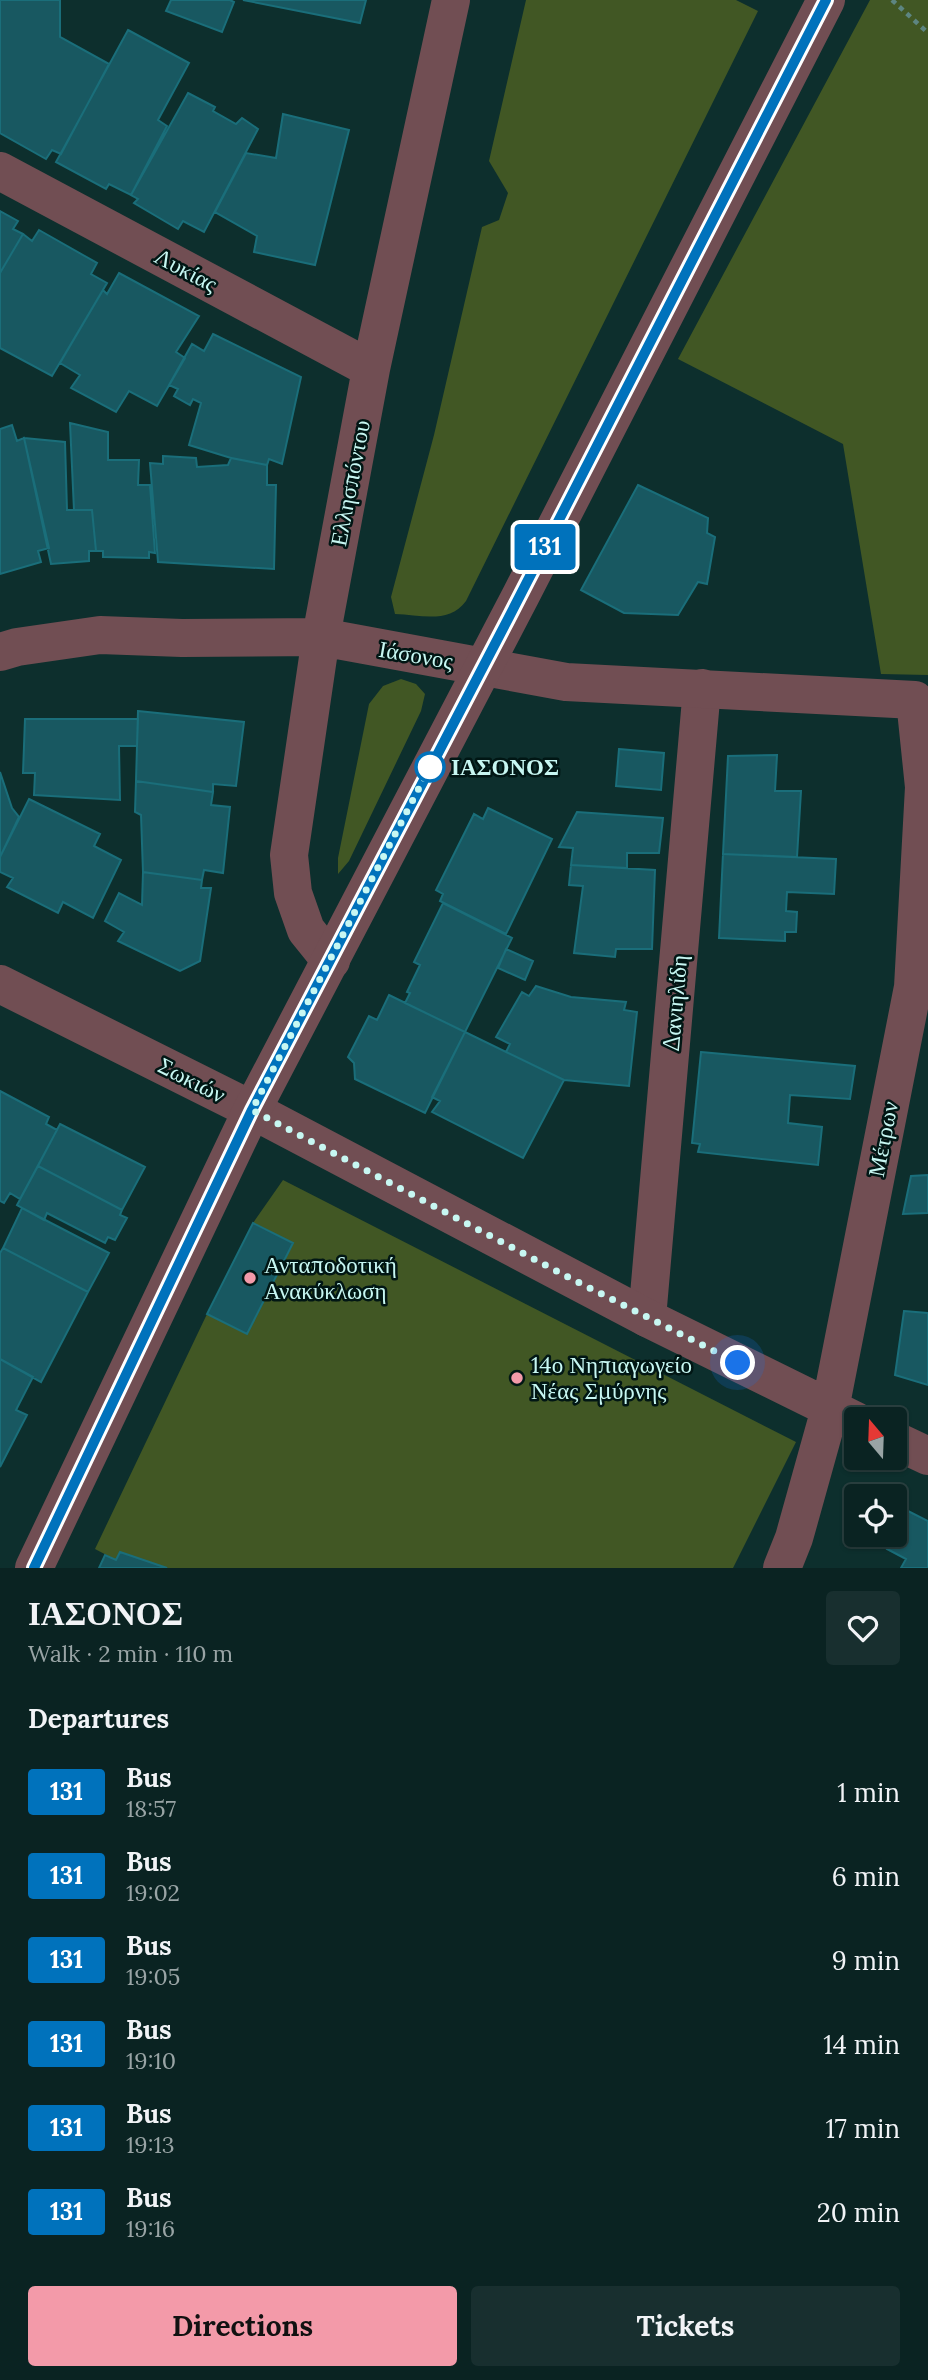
<!DOCTYPE html>
<meta charset="utf-8">
<style>
body{margin:0;font-family:Lora,serif;background:#182f2f;color:#f1f3f6;height:100vh;display:flex;flex-direction:column;font-size:26px;white-space:nowrap}
*{box-sizing:border-box;margin:0}
p{font-size:23px;color:#99a4a5}
.icon{flex:none;width:38px;height:38px;fill:none;stroke:currentColor;stroke-width:2;stroke-linecap:round;stroke-linejoin:round}
.map{position:relative;height:1568px;overflow:hidden}
.side{display:flex;flex-direction:column;background:#0a2322;flex:1}
.side>*{flex:none}
.badge{padding:0 14px;border-radius:5px;font-size:24px;line-height:46px}
.needle{width:46px;rotate:341deg}
.fabs{position:absolute;left:844px;top:1407px;display:grid;gap:14px}
.fabs a{display:grid;place-items:center;width:63px;height:63px;border-radius:7px;background:#0a2322;box-shadow:0 2px 5px #0004,0 0 0 2px #2a4040;font-size:35px}
.you{position:absolute;width:35px;height:35px;margin:-18px;border:5px solid #fff;border-radius:50%;background:#1a73e8;box-shadow:0 0 0 10px #1a73e833}
.map>.badge{position:absolute;translate:-50% -50%;box-shadow:0 0 0 4px #fff}
h2{padding:0 28px;font-size:26px;line-height:63px}
.round{display:grid;place-items:center;flex:none;width:74px;height:74px;border-radius:7px;background:#182f2f}
.summary{display:flex;align-items:center;justify-content:space-between;height:119px;padding:0 28px}
h1{font-size:33px;font-weight:800;line-height:52px}
.cta{display:flex;gap:14px;margin-top:auto;padding:14px 28px}
.cta a{flex:1;height:80px;border-radius:7px;background:#f39aa9;color:#111;font-size:28px;font-weight:800;line-height:80px;text-align:center}
.cta a+a{background:#182f2f;color:#f1f3f6}
ul{padding:0;list-style:none}
li{display:flex;align-items:center;gap:21px;height:84px;padding:0 28px}
li div{flex:1}
li b{display:block;font-size:26px}
li em{font-style:normal}
li .badge{min-width:77px;font-weight:700;text-align:center}
.map>svg:first-child{display:block}
.green{fill:#415724}
.building{fill:#185861;stroke:#1a6e7a;stroke-width:2}
.lines{fill:none;stroke-linecap:round;stroke-linejoin:round}
.path{stroke:#5d8581;stroke-width:4.5;stroke-dasharray:5 5;stroke-linecap:butt}
.pedestrian{stroke:#714e53;stroke-width:38}
.minor{stroke:#714e53;stroke-width:38}
.tertiary{stroke:#714e53;stroke-width:38}
.line-casing{stroke:#fff;stroke-width:16}
.line{stroke:#0072bc;stroke-width:10}
.walk{stroke:#c7f7f2;stroke-width:7;stroke-dasharray:0 12.6}
.stop-dot{fill:#fff;stroke:#0072bc;stroke-width:3.5}
.poi-dot{fill:#f39aa9;stroke:#011614;stroke-width:2.5}
.labels{text-anchor:middle;stroke-width:5;stroke-linejoin:round;paint-order:stroke}
.street-label{font-size:23px;fill:#c7f7f2;stroke:#011614}
.stop-label{font-size:23px;font-weight:bold;fill:#c7f7f2;stroke:#011614;text-anchor:start}
.poi-label{font-size:23px;fill:#c7f7f2;stroke:#011614;text-anchor:start}
</style>
<div class="map">
<svg width="928" height="1568" viewBox="0 0 928 1568">
<rect width="100%" height="100%" fill="#0d2f2d"/>
<path class="green" d="M 526,0 L 736,0 L 758,11 L 466,601 C 449,624 422,615 395,614 L 391,597 L 434,435 L 482,227 L 499,220 L 508,193 L 489,161 Z
M 870,0 L 928,0 L 928,675 L 881,674 L 843,444 L 678,359 Z
M 401,679 L 416,684 L 425,694 L 421,711 L 349,861 L 338,874 L 338,858 L 369,704 L 383,686 Z
M 283,1180 L 796,1442 L 733,1568 L 167,1568 L 120,1552 L 116,1560 L 95,1549 L 207,1314 L 253,1223 Z"/>
<path class="building" d="M 0,0 L 60,0 L 60,37 L 109,64 L 61,154 L 52,150 L 46,159 L 0,133 Z
M 171,0 L 230,0 L 234,2 L 222,32 L 166,11 Z
M 243,0 L 366,0 L 360,23 Z
M 128,30 L 189,63 L 158,120 L 167,126 L 131,195 L 109,184 L 106,189 L 56,162 Z
M 188,93 L 215,107 L 213,111 L 236,124 L 242,118 L 258,129 L 204,232 L 183,221 L 178,229 L 134,203 L 138,199 L 131,195 Z
M 283,114 L 349,130 L 315,265 L 254,252 L 257,236 L 215,212 L 246,153 L 276,158 Z
M 0,211 L 18,221 L 13,229 L 23,234 L 0,273 Z
M 39,230 L 97,263 L 91,274 L 107,283 L 52,376 L 0,348 L 0,273 L 23,234 L 32,241 Z
M 119,273 L 199,316 L 176,352 L 185,358 L 157,406 L 129,391 L 116,412 L 71,388 L 80,375 L 60,363 L 103,290 L 107,294 Z
M 213,334 L 301,377 L 282,464 L 269,459 L 267,465 L 231,458 L 189,445 L 201,403 L 193,399 L 190,405 L 174,396 L 178,389 L 169,385 L 192,344 L 204,351 Z
M 70,423 L 108,432 L 108,460 L 139,460 L 138,485 L 150,485 L 155,553 L 149,552 L 149,558 L 103,557 L 103,551 L 96,551 L 92,510 L 74,510 Z
M 12,425 L 17,441 L 24,438 L 49,548 L 38,551 L 41,562 L 0,574 L 0,429 Z
M 24,438 L 65,442 L 67,510 L 92,510 L 96,551 L 89,551 L 89,561 L 51,564 Z
M 163,456 L 196,458 L 197,467 L 228,465 L 231,458 L 267,465 L 267,485 L 276,485 L 274,569 L 158,562 L 150,463 L 163,464 Z
M 638,485 L 708,518 L 707,533 L 715,537 L 707,584 L 698,582 L 678,615 L 624,613 L 581,590 Z
M 138,711 L 244,722 L 236,786 L 213,784 L 213,792 L 136,781 Z
M 25,719 L 138,719 L 137,746 L 119,746 L 120,800 L 34,795 L 35,773 L 23,773 Z
M 619,749 L 664,753 L 661,790 L 616,786 Z
M 777,755 L 775,791 L 801,791 L 797,857 L 723,854 L 728,756 Z
M 0,772 L 12,808 L 19,817 L 0,857 Z
M 136,781 L 213,792 L 211,805 L 230,807 L 223,873 L 204,870 L 202,880 L 143,872 L 141,815 L 135,812 Z
M 29,799 L 100,834 L 94,846 L 121,860 L 93,918 L 63,902 L 58,913 L 7,887 L 13,878 L 0,872 L 0,857 Z
M 488,808 L 552,839 L 506,934 L 440,901 L 443,894 L 436,890 L 474,814 L 483,819 Z
M 577,812 L 663,818 L 659,853 L 627,853 L 627,868 L 571,865 L 573,848 L 559,847 Z
M 723,854 L 836,859 L 834,894 L 787,892 L 786,911 L 797,912 L 796,932 L 785,932 L 785,941 L 719,938 Z
M 571,865 L 655,870 L 652,949 L 616,949 L 615,957 L 574,953 L 583,886 L 569,885 Z
M 143,872 L 202,880 L 201,888 L 211,888 L 200,961 L 180,971 L 118,941 L 124,932 L 105,921 L 119,893 L 142,905 Z
M 443,903 L 512,938 L 465,1032 L 405,1003 L 410,993 L 407,992 L 420,965 L 414,962 Z
M 506,949 L 533,961 L 525,980 L 498,968 Z
M 536,986 L 571,997 L 626,1002 L 624,1010 L 637,1012 L 629,1086 L 564,1080 L 506,1052 L 510,1044 L 496,1037 L 522,992 L 529,996 Z
M 389,995 L 465,1032 L 425,1113 L 355,1079 L 354,1063 L 348,1057 L 369,1016 L 377,1020 Z
M 465,1032 L 564,1080 L 523,1158 L 432,1112 L 440,1101 L 432,1097 Z
M 701,1052 L 855,1066 L 850,1099 L 790,1095 L 788,1123 L 822,1127 L 818,1165 L 698,1152 L 700,1144 L 692,1143 Z
M 0,1091 L 49,1117 L 46,1124 L 57,1130 L 20,1199 L 10,1193 L 4,1203 L 0,1201 Z
M 60,1124 L 145,1167 L 122,1210 L 38,1166 Z
M 38,1166 L 122,1210 L 120,1215 L 127,1218 L 115,1240 L 108,1237 L 105,1243 L 47,1213 L 44,1220 L 17,1205 Z
M 928,1175 L 928,1213 L 903,1214 L 911,1176 Z
M 22,1208 L 109,1253 L 88,1292 L 3,1248 Z
M 253,1223 L 293,1243 L 247,1334 L 207,1314 Z
M 3,1248 L 88,1292 L 41,1382 L 0,1359 L 0,1253 Z
M 904,1311 L 928,1313 L 928,1385 L 895,1375 Z
M 0,1359 L 33,1377 L 16,1410 L 27,1415 L 0,1467 Z
M 906,1510 L 928,1521 L 928,1568 L 901,1568 L 906,1559 L 887,1549 Z
M 120,1552 L 167,1568 L 99,1568 L 105,1555 L 116,1560 Z"/>
<g class="lines">
<path class="path" d="M 892,0 L 928,33"/>
<path class="pedestrian" d="M 647,1318 L 702,688"/>
<path class="minor" d="M 0,171 L 371,369
M 0,652 L 17,647 L 100,635 L 182,638 L 321,637 L 566,682 L 915,700 L 924,787 L 913,987 L 830,1409 L 794,1538 L 782,1568
M 331,961 L 306,930 L 293,893 L 289,855 L 321,637 L 371,369 L 451,0
M 0,984 L 252,1110 L 647,1318 L 856,1421
M 894,1440 L 928,1456"/>
<path class="tertiary" d="M 34,1568 L 252,1110 L 521,595 L 826,0"/>
</g>
<g class="lines">
<defs>
<path id="line" d="M 34,1568 L 252,1110 L 508,619 L 826,0"/>
</defs>
<use href="#line" class="line-casing"/>
<use href="#line" class="line"/>
<path class="walk" d="M 430,767 L 252,1110 L 568,1277 L 738,1363"/>
</g>
<circle class="stop-dot" cx="430" cy="767" r="14"/>
<g class="poi-dot">
<circle cx="250" cy="1278" r="7"/>
<circle cx="517" cy="1378" r="7"/>
</g>
<g class="labels">
<g class="street-label">
<text transform="translate(186 270) rotate(28)" y="8">Λυκίας</text>
<text transform="translate(350 483) rotate(-79)" y="8">Ελλησπόντου</text>
<text transform="translate(416 655) rotate(10)" y="8">Ιάσονος</text>
<text transform="translate(675 1003) rotate(-85)" y="8">Δανιηλίδη</text>
<text transform="translate(192 1080) rotate(27)" y="8">Σωκιών</text>
<text transform="translate(883 1139) rotate(-79)" y="8">Μέτρων</text>
</g>
<g class="stop-label">
<text x="451" y="775">ΙΑΣΟΝΟΣ</text>
</g>
<g class="poi-label">
<text x="264" y="1273">Ανταποδοτική<tspan x="264" dy="26">Ανακύκλωση</tspan></text>
<text x="531" y="1373">14ο Νηπιαγωγείο<tspan x="531" dy="26">Νέας Σμύρνης</tspan></text>
</g>
</g>
</svg>
<div class="fabs">
<a><svg class="needle" viewBox="-14 -14 28 28"><path d="M0-13l5 13h-10z" fill="#e53935"/><path d="M0 13l5-13h-10z" fill="#99a4a5"/></svg></a>
<a><svg class="icon" aria-label="locate" viewBox="0 0 24 24"><circle cx="12" cy="12" r="6"/><path d="M12 2v4M12 18v4M2 12h4M18 12h4"/></svg></a>
</div>
<div class="you" style="left:738px;top:1363px"></div>
<b class="badge" style="left:545px;top:547px;background:#0072bc;color:#fff">131</b>
</div>
<section class="side">
<div class="summary"><div><h1>ΙΑΣΟΝΟΣ</h1><p>Walk · 2 min · 110 m</p></div><a class="round"><svg class="icon" aria-label="heart" viewBox="0 0 24 24"><path d="M12 20l-8-8c-3-5 5-10 8-4 3-6 11-1 8 4z"/></svg></a></div>
<h2>Departures</h2>
<ul>
<li><span class="badge" style="background:#0072bc;color:#fff">131</span><div><b>Bus</b><p>18:57</p></div><em>1 min</em></li>
<li><span class="badge" style="background:#0072bc;color:#fff">131</span><div><b>Bus</b><p>19:02</p></div><em>6 min</em></li>
<li><span class="badge" style="background:#0072bc;color:#fff">131</span><div><b>Bus</b><p>19:05</p></div><em>9 min</em></li>
<li><span class="badge" style="background:#0072bc;color:#fff">131</span><div><b>Bus</b><p>19:10</p></div><em>14 min</em></li>
<li><span class="badge" style="background:#0072bc;color:#fff">131</span><div><b>Bus</b><p>19:13</p></div><em>17 min</em></li>
<li><span class="badge" style="background:#0072bc;color:#fff">131</span><div><b>Bus</b><p>19:16</p></div><em>20 min</em></li>
</ul>
<div class="cta"><a>Directions</a><a>Tickets</a></div>
</section>
